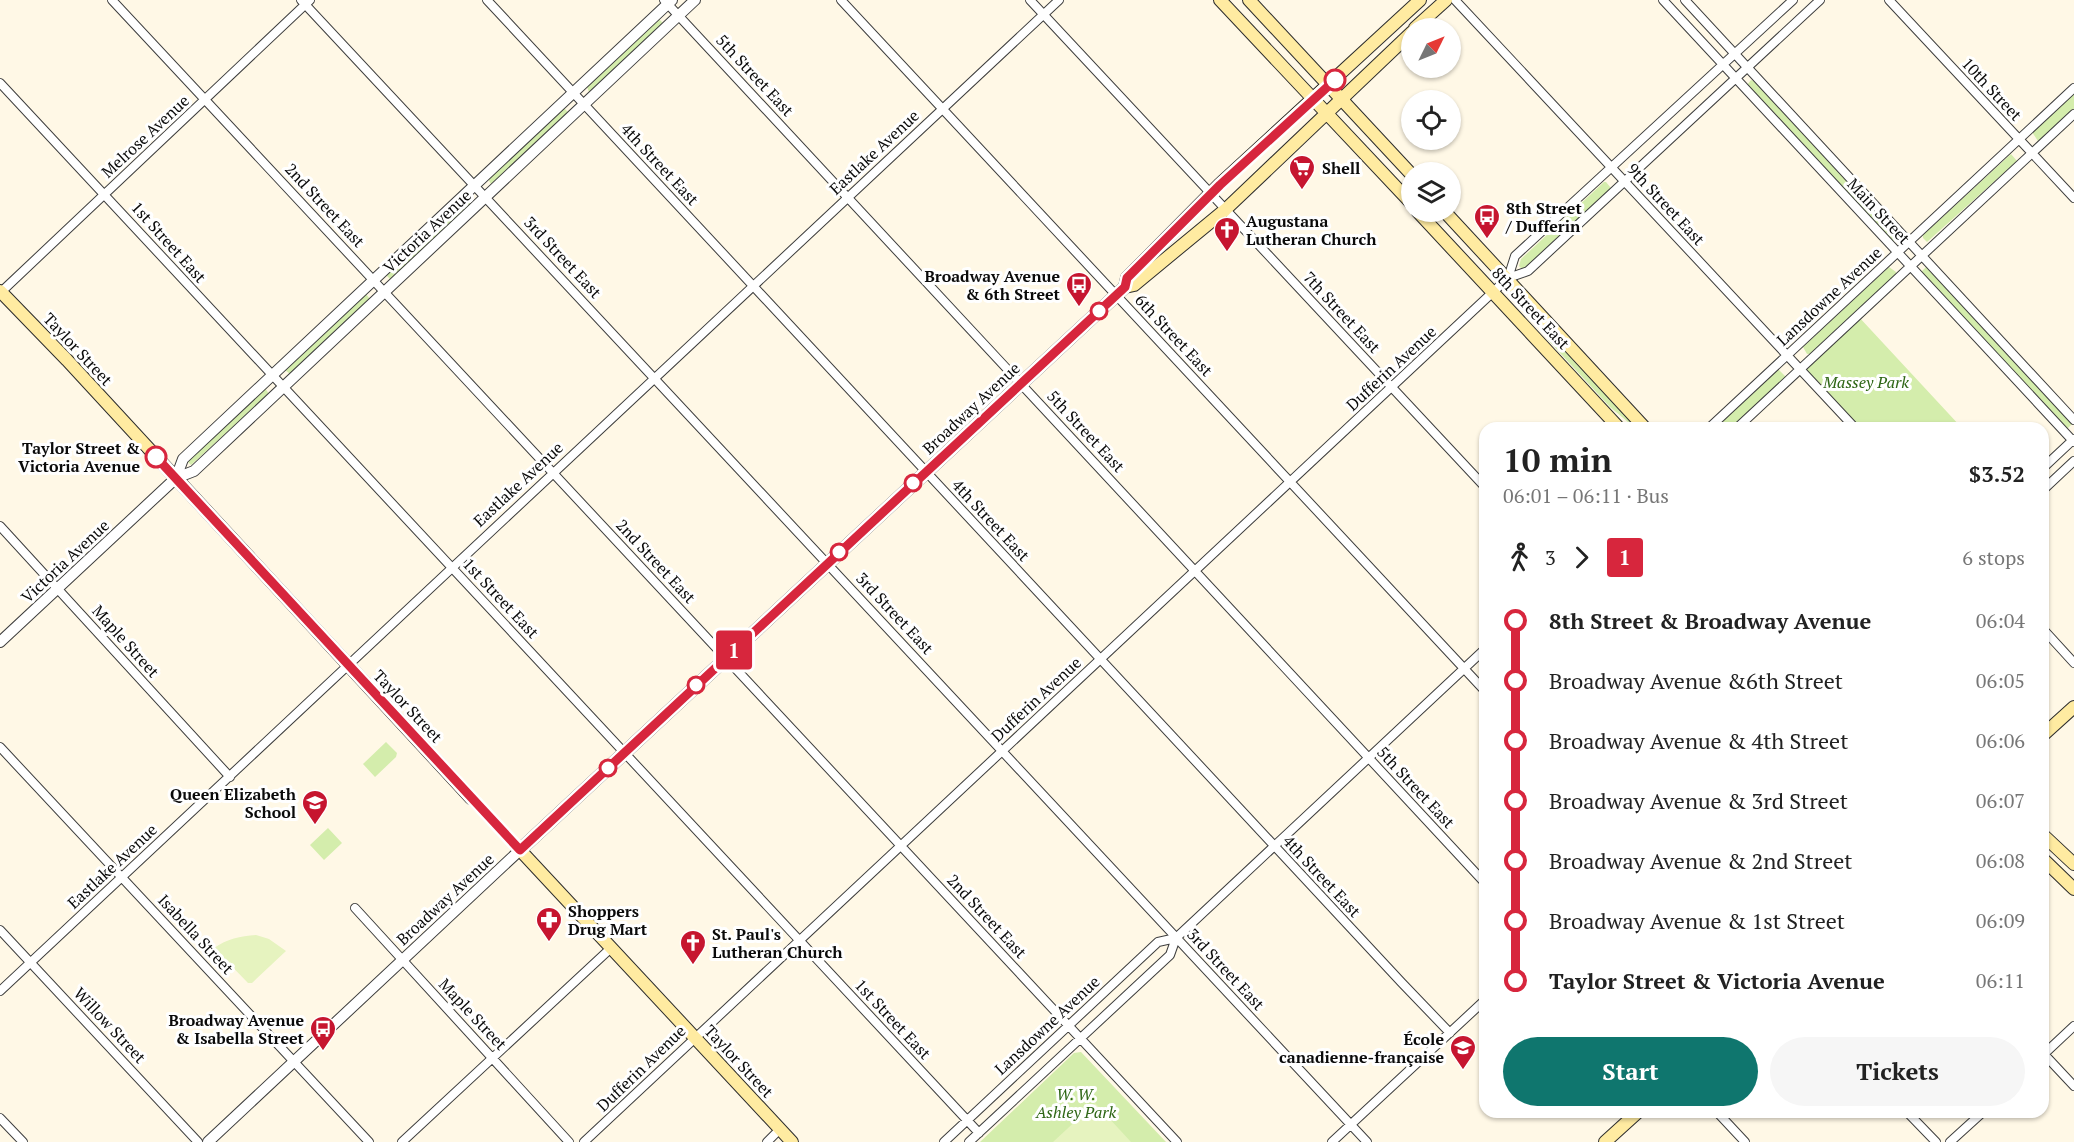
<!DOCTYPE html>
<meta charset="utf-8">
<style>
body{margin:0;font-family:"PT Serif",serif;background:#f6f6f6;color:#222;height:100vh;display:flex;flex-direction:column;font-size:22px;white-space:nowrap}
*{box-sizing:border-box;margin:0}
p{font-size:20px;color:#767676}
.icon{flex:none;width:33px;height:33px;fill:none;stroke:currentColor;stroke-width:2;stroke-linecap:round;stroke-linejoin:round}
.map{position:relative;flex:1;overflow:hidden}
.panel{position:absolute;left:1479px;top:422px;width:570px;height:696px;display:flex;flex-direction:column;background:#fff;border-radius:18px;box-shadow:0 2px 4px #0004}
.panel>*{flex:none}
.badge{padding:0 12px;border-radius:4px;font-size:21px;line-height:39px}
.needle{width:39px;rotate:47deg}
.tools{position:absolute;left:1401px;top:18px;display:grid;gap:12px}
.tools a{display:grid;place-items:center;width:60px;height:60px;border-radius:50%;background:#fff;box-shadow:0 2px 4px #0004;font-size:30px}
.map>.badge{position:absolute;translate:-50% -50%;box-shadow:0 0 0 3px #fff}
.legs{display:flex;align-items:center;gap:9px;height:66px;padding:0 24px;font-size:20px}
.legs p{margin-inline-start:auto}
.head{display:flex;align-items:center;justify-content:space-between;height:102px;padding:0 24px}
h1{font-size:33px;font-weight:600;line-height:45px}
.action{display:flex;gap:12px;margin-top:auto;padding:12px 24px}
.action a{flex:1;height:69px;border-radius:36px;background:#0f766e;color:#fff;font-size:24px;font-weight:600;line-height:69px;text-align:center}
.action a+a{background:#f6f6f6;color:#222}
ul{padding:0 24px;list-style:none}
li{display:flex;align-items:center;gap:21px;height:60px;font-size:22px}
li i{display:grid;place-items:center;width:9px;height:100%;margin:0 8px;background:currentColor}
li i::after{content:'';width:15px;height:15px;margin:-8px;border:4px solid;border-radius:50%;background:#fff}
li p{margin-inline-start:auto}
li:first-child i{background:linear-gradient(#0000 50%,currentColor 0)}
li:last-child i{background:linear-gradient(currentColor 50%,#0000 0)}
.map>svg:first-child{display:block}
.green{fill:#d4edac}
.pitch{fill:#e6f3bf}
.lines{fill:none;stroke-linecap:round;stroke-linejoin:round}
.minor-casing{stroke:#3d3d3d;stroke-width:10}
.tertiary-casing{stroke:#3d3d3d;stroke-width:12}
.secondary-casing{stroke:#2c2c2c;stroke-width:14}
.minor{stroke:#fff;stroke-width:8}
.tertiary{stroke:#fff;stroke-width:10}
.secondary{stroke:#ffeba1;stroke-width:12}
.line-1-casing{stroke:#fff;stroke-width:14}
.line-1{stroke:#d7263d;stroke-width:9}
.stop-1-dot{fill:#fff;stroke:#d7263d;stroke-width:3}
.labels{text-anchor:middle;stroke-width:6;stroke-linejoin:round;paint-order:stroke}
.street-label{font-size:16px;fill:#0a0a0a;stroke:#fff}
.poi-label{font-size:16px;font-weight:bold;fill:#0a0a0a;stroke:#fff;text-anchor:start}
.park-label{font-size:16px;font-style:italic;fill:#2e6615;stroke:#fff}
.stop-label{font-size:16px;font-weight:bold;fill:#0a0a0a;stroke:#fff;text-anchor:end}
</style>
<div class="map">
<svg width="2074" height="1142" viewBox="0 0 2074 1142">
<rect width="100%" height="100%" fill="#fff8e6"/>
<path class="green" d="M 659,19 L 664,24 L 589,92 L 587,87 Z
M 1751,80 L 1754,81 L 1898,237 L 1893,242 L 1747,85 Z
M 2074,93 L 2074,110 L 2041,141 L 2038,141 L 2032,132 Z
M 564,108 L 569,113 L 491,184 L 488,179 Z
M 2011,154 L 2017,161 L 1927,242 L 1923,238 L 1923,235 Z
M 1604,182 L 1606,182 L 1611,188 L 1526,268 L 1521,268 L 1519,266 L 1521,259 Z
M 466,199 L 471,204 L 390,279 L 386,275 Z
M 1889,267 L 1896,272 L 1896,274 L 1810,354 L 1807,354 L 1803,347 Z
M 1926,267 L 2072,424 L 2067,429 L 1921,272 Z
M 366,294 L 370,299 L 290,374 L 285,370 Z
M 1858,316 L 1961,427 L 1854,427 L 1799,369 Z
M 1550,339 L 1574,359 L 1638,427 L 1634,427 L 1610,407 L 1548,340 Z
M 1778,369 L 1786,377 L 1732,427 L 1715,428 Z
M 265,388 L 269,394 L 191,465 L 187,461 Z
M 386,742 L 397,753 L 396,757 L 375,777 L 363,764 Z
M 328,828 L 342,843 L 324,860 L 310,845 Z
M 1081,1052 L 1166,1142 L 980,1142 L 1074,1053 Z"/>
<path class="pitch" d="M 256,935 L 269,939 L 286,951 L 252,983 L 248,983 L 214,948 C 227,939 240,936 256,935 Z
M 1095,1103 L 1131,1142 L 1053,1142 Z"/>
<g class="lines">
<defs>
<path id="minor" d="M 112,0 L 1177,1142
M 301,0 L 1367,1142
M 487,0 L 1402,983 L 1450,1033
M 664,0 L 1485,883
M 841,0 L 1485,691
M 1030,0 L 1485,487
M 1455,0 L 1855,428
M 1663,0 L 2074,442
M 1685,0 L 2074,420
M 1889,0 L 2074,198
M 0,83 L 979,1133
M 1508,278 L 1515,256 L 1793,0
M 0,293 L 310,0
M 1709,428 L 2074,88
M 1737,428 L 2074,114
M 2043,468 L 2074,439
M 2043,490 L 2074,461
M 0,526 L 230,777
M 2043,629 L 2074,663
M 0,747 L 369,1142
M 355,908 L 569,1142
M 0,930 L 198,1142
M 0,991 L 1059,0
M 2043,1053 L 2074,1086
M 2043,1055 L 2074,1026
M 1717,1112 L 1745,1142
M 1907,1112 L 1936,1142
M 0,1118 L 23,1142
M 402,1142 L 611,948
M 584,1142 L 1508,278 L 1528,271 L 1820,0
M 767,1142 L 780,1129
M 944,1142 L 1158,942 L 1176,938 L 1485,649
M 969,1142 L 1170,955 L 1176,938
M 1332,1142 L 1485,1000
M 1950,1142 L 1983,1112"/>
<path id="tertiary" d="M 176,478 L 183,459 L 672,0
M 0,642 L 176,478 L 194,471 L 695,0
M 208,1142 L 520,850 L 471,798"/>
<path id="secondary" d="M 1220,0 L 1412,204
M 1249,0 L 1412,175
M 1415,28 L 1446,0
M 1418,212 L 1619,428
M 1445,212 L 1645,428
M 1125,287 L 1127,278 L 1219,185 L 1420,0
M 0,291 L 67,360 L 471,798
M 2043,735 L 2074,707
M 2043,835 L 2074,864
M 2043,859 L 2074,889
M 792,1142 L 520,850 L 1125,287 L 1134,285 L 1225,210 L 1412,32
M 1605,1142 L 1638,1112"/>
</defs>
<use href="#minor" class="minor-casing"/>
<use href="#tertiary" class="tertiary-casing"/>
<use href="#secondary" class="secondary-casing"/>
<use href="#minor" class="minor"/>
<use href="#tertiary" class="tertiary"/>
<use href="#secondary" class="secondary"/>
</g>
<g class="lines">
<defs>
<path id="line-1" d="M 156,457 L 520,850 L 1125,287 L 1127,278 L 1220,185 L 1335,80"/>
</defs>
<use href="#line-1" class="line-1-casing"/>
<use href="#line-1" class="line-1"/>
</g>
<defs>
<symbol id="supermarket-pin" viewBox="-11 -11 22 30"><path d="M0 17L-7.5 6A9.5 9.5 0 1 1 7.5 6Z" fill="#c6152f" stroke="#fff"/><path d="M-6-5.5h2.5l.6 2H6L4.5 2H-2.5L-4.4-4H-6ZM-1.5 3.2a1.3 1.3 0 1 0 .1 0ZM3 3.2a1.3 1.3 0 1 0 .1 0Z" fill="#fff"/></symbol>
<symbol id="bus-pin" viewBox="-11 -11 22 30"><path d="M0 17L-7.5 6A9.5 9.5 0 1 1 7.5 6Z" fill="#c6152f" stroke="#fff"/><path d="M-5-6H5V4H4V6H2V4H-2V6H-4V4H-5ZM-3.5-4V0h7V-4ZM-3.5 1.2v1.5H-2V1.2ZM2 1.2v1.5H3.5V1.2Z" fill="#fff"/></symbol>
<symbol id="church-pin" viewBox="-11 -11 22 30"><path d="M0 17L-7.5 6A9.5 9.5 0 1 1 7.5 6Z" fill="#c6152f" stroke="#fff"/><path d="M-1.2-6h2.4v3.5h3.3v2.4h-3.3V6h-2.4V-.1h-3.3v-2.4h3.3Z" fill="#fff"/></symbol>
<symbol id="school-pin" viewBox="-11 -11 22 30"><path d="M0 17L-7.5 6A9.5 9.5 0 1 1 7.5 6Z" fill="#c6152f" stroke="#fff"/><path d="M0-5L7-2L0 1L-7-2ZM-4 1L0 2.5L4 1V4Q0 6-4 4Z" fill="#fff"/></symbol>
<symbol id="pharmacy-pin" viewBox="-11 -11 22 30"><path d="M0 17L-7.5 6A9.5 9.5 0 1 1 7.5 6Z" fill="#c6152f" stroke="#fff"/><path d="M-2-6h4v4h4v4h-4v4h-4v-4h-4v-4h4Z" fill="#fff"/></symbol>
</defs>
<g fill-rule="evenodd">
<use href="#supermarket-pin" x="1287" y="153" width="30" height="40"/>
<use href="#bus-pin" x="1472" y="202" width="30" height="40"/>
<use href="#church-pin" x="1212" y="215" width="30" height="40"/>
<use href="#bus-pin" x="1064" y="270" width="30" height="40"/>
<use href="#school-pin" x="300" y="788" width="30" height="40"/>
<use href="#pharmacy-pin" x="534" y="905" width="30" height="40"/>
<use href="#church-pin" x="678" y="928" width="30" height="40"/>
<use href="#bus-pin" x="308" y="1014" width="30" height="40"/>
<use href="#school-pin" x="1448" y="1033" width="30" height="40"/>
</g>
<g class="stop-1-dot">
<circle cx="1335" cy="80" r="10"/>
<circle cx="1099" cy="311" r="8"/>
<circle cx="156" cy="457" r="10"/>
<circle cx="913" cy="483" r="8"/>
<circle cx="839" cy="552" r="8"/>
<circle cx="696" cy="685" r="8"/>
<circle cx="608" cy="768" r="8"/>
</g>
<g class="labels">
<g class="street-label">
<text transform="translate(755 75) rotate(47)" y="6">5th Street East</text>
<text transform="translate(1992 89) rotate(47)" y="6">10th Street</text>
<text transform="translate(145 136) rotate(-43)" y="6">Melrose Avenue</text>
<text transform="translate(874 152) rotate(-43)" y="6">Eastlake Avenue</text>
<text transform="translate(660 164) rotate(47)" y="6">4th Street East</text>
<text transform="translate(1666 204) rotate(47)" y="6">9th Street East</text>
<text transform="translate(325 205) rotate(47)" y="6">2nd Street East</text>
<text transform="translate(1879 211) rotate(47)" y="6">Main Street</text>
<text transform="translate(427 231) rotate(-43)" y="6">Victoria Avenue</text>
<text transform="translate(169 242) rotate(48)" y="6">1st Street East</text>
<text transform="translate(563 257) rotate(47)" y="6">3rd Street East</text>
<text transform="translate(1829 296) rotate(-43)" y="6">Lansdowne Avenue</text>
<text transform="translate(1531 308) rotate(47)" y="6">8th Street East</text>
<text transform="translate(1342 312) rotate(47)" y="6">7th Street East</text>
<text transform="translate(1174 335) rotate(47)" y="6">6th Street East</text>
<text transform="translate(78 349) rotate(47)" y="6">Taylor Street</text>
<text transform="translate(1391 368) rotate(-43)" y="6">Dufferin Avenue</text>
<text transform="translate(971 408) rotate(-43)" y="6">Broadway Avenue</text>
<text transform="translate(1086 431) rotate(47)" y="6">5th Street East</text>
<text transform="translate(518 484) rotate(-43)" y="6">Eastlake Avenue</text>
<text transform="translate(991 520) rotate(47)" y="6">4th Street East</text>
<text transform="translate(65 561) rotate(-43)" y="6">Victoria Avenue</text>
<text transform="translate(656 561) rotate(47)" y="6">2nd Street East</text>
<text transform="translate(501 598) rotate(47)" y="6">1st Street East</text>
<text transform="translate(895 613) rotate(47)" y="6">3rd Street East</text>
<text transform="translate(126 641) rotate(48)" y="6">Maple Street</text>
<text transform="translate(1036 699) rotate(-43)" y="6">Dufferin Avenue</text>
<text transform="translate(408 706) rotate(47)" y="6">Taylor Street</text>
<text transform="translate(1416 787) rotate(47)" y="6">5th Street East</text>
<text transform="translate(112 866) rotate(-43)" y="6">Eastlake Avenue</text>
<text transform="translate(1322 876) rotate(47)" y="6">4th Street East</text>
<text transform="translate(445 899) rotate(-43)" y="6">Broadway Avenue</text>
<text transform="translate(987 916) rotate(47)" y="6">2nd Street East</text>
<text transform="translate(196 934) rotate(47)" y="6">Isabella Street</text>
<text transform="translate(1226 969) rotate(47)" y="6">3rd Street East</text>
<text transform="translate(473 1014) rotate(47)" y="6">Maple Street</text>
<text transform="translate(893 1019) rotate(47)" y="6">1st Street East</text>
<text transform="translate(110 1025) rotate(47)" y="6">Willow Street</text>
<text transform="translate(1047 1025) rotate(-43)" y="6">Lansdowne Avenue</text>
<text transform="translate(739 1061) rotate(47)" y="6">Taylor Street</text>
<text transform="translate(641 1068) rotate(-44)" y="6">Dufferin Avenue</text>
</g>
<g class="poi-label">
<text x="1322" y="174">Shell</text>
<text x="1506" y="214">8th Street<tspan x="1506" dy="18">/ Dufferin</tspan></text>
<text x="1246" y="227">Augustana<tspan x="1246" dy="18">Lutheran Church</tspan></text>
<text x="1060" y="282" text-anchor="end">Broadway Avenue<tspan x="1060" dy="18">&amp; 6th Street</tspan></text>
<text x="296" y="800" text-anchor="end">Queen Elizabeth<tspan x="296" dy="18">School</tspan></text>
<text x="568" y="917">Shoppers<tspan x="568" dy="18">Drug Mart</tspan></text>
<text x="712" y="940">St. Paul's<tspan x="712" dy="18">Lutheran Church</tspan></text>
<text x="304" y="1026" text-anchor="end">Broadway Avenue<tspan x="304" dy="18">&amp; Isabella Street</tspan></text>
<text x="1444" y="1045" text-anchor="end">École<tspan x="1444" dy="18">canadienne-française</tspan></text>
</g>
<g class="park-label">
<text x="1866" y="388">Massey Park</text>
<text x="1076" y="1100">W. W.<tspan x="1076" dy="18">Ashley Park</tspan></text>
</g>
<g class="stop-label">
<text x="140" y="454">Taylor Street &amp;<tspan x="140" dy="18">Victoria Avenue</tspan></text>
</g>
</g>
</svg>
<div class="tools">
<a><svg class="needle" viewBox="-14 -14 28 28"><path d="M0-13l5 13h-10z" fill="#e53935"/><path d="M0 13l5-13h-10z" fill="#767676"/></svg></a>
<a><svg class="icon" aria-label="locate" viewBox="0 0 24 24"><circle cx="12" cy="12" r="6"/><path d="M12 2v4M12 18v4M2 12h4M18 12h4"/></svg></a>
<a><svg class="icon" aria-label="layers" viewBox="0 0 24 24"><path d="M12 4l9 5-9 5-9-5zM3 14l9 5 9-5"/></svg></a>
</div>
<b class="badge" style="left:734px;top:650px;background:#d7263d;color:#fff">1</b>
<section class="panel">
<div class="head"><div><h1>10 min</h1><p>06:01 – 06:11 · Bus</p></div><b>$3.52</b></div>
<div class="legs"><svg class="icon" aria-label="walk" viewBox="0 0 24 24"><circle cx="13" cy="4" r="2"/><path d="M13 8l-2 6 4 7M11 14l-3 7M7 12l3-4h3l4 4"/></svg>3<svg class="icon" aria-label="forward" viewBox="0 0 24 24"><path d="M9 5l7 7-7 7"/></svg><b class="badge" style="background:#d7263d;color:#fff">1</b><p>6 stops</p></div>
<ul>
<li><i style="color:#d7263d"></i><b>8th Street &amp; Broadway Avenue</b><p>06:04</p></li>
<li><i style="color:#d7263d"></i><span>Broadway Avenue &amp;6th Street</span><p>06:05</p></li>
<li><i style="color:#d7263d"></i><span>Broadway Avenue &amp; 4th Street</span><p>06:06</p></li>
<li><i style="color:#d7263d"></i><span>Broadway Avenue &amp; 3rd Street</span><p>06:07</p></li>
<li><i style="color:#d7263d"></i><span>Broadway Avenue &amp; 2nd Street</span><p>06:08</p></li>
<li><i style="color:#d7263d"></i><span>Broadway Avenue &amp; 1st Street</span><p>06:09</p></li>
<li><i style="color:#d7263d"></i><b>Taylor Street &amp; Victoria Avenue</b><p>06:11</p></li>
</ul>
<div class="action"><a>Start</a><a>Tickets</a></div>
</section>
</div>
